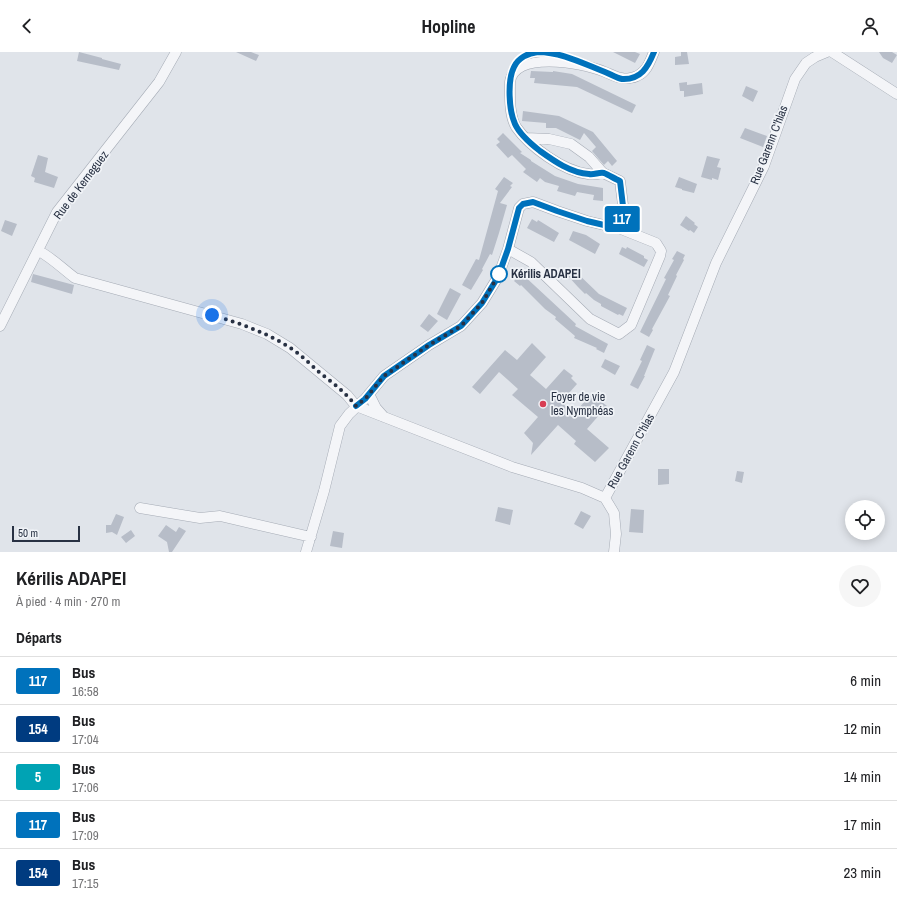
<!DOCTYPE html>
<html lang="fr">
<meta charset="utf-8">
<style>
body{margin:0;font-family:"Archivo Narrow",sans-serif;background:#f6f6f6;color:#202124;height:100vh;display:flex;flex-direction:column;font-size:15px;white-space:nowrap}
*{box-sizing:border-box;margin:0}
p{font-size:13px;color:#757577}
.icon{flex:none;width:22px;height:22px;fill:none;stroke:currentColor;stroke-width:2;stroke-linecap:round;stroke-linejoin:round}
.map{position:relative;height:500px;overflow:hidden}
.side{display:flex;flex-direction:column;background:#fff;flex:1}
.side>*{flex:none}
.badge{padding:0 8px;border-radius:3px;font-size:14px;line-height:26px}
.tools{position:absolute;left:845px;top:448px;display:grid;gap:8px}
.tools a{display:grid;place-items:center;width:40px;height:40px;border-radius:50%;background:#fff;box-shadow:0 2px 10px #0003;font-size:20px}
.scale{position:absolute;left:12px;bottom:10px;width:68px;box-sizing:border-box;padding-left:4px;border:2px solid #283143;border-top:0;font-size:11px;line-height:14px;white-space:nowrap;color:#283143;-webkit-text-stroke:3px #f0f3f7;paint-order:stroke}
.you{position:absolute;width:20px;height:20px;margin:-10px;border:3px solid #fff;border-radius:50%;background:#1a73e8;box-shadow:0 0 0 6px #1a73e833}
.map>.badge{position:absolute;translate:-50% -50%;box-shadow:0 0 0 2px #fff}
h2{padding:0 16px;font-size:15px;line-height:36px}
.round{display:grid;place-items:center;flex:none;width:42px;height:42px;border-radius:21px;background:#f6f6f6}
.overview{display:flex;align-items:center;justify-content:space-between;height:68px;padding:0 16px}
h1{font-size:19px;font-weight:700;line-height:30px}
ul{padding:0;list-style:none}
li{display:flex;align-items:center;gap:12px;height:48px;padding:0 16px;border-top:1px solid #e0e0e0}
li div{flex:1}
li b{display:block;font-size:15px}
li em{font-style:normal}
li .badge{min-width:44px;font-weight:700;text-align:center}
header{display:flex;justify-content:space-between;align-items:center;height:52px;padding:0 16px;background:#fff;font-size:18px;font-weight:700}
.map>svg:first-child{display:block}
.building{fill:#b7bdc8}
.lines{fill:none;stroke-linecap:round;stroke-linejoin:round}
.minor-casing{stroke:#a5abb5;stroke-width:11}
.minor{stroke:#f4f5f8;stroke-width:10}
.line-casing{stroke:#fff;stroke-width:9}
.line{stroke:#0072bc;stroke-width:6}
.walk{stroke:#283143;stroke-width:4;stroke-dasharray:0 7.2}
.stop-dot{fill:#fff;stroke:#0072bc;stroke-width:2}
.poi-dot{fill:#d83d53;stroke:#f0f3f7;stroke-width:1.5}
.labels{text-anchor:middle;stroke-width:3.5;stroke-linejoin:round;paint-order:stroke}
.street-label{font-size:12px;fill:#283143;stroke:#f0f3f7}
.stop-label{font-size:12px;font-weight:bold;fill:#283143;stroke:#f0f3f7;text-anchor:start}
.poi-label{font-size:12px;fill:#283143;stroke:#f0f3f7;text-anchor:start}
</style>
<header><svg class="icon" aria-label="back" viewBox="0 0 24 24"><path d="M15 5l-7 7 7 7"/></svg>Hopline<svg class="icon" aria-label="person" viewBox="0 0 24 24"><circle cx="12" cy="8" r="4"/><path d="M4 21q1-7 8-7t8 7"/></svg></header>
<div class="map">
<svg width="897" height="500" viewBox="0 0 897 500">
<rect width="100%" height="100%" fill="#e0e4ea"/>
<path class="building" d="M 79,0 L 102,6 L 102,7 L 121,12 L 119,18 L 77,9 Z
M 236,0 L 251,0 L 259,3 L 256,9 Z
M 613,0 L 635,0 L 640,2 L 635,11 Z
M 681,0 L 687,0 L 689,12 L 675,13 L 675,5 L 681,4 Z
M 879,0 L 892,0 L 897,3 L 892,11 L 883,6 Z
M 531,19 L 553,20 L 553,19 L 572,22 L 636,53 L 632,61 L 577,35 L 534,31 L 535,26 L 530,26 Z
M 687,30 L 687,33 L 702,31 L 703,42 L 684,45 L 684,39 L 680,39 L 679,31 Z
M 746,34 L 758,39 L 753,50 L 742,44 Z
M 523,59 L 559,64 L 593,80 L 617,109 L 612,114 L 608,109 L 604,113 L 592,99 L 596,95 L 584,81 L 580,88 L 556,76 L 546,76 L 546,71 L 522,69 Z
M 745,76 L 767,84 L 763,95 L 740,86 Z
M 503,81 L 522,100 L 520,101 L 531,108 L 531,109 L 555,124 L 578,132 L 603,136 L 603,149 L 593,148 L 594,143 L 577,140 L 575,144 L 557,139 L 559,134 L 545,130 L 540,126 L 537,130 L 523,120 L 526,117 L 512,103 L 508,106 L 496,93 L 500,90 L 497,87 Z
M 38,103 L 48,106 L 45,120 L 58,125 L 54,136 L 34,130 L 35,126 L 31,124 Z
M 707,104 L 720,107 L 717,115 L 721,116 L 718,128 L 712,126 L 712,128 L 701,125 Z
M 504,125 L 513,131 L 510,134 L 512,135 L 500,151 L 507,153 L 499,181 L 492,203 L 490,202 L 482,217 L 483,218 L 471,238 L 462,233 L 476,207 L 479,208 L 498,139 L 495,137 Z
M 679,125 L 697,132 L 694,141 L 682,138 L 682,137 L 675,135 Z
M 686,164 L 695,171 L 694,172 L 698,175 L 694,181 L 690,178 L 689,179 L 680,173 Z
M 532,167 L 537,170 L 538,168 L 559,181 L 554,190 L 527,176 Z
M 5,168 L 17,172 L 12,184 L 1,179 Z
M 573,179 L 586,183 L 600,192 L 595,202 L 569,188 Z
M 622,195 L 626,197 L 627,195 L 644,204 L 644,206 L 648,208 L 644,215 L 619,202 Z
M 677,199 L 685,203 L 683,207 L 684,208 L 676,223 L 677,224 L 668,243 L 670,244 L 652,277 L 653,278 L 649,285 L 640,280 L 666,227 L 664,226 L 674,208 L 672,207 Z
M 574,218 L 599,242 L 627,256 L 623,264 L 619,262 L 618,263 L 601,254 L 601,252 L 594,248 L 586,241 L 585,242 L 578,235 L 568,224 Z
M 521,221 L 576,272 L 575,274 L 608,292 L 604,301 L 596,297 L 597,296 L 574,286 L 575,284 L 555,267 L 556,265 L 545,257 L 521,233 L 520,234 L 514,229 Z
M 33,222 L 74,233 L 72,242 L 31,230 Z
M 450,236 L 461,242 L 447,268 L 437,262 Z
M 429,262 L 438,269 L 428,280 L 420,274 Z
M 532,291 L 546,305 L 530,323 L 546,337 L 564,317 L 573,324 L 571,326 L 577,332 L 561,350 L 574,362 L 590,343 L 596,349 L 598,347 L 607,354 L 587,377 L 609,396 L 595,410 L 574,392 L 576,389 L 558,373 L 531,403 L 533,391 L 524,381 L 538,365 L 512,343 L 518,337 L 499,320 L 480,342 L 472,335 L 505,298 L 517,308 Z
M 647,293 L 655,297 L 644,324 L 645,324 L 638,337 L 630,333 L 642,309 L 640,308 Z
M 605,307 L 620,314 L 615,323 L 601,315 Z
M 658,417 L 669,417 L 669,432 L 658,433 Z
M 737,419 L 744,420 L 742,431 L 735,429 Z
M 498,455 L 513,458 L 510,473 L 495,469 Z
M 631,457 L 644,458 L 643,481 L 629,480 Z
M 581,459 L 591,464 L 583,477 L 574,472 Z
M 116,462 L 124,465 L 117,483 L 112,480 L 106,481 L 106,473 L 111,473 Z
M 166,473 L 176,480 L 179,475 L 186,479 L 172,500 L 169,500 L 167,490 L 158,484 Z
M 131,478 L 135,484 L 126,491 L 121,485 Z
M 333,479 L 344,481 L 342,496 L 330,494 Z"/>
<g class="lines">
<defs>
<path id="minor" d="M 832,0 L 897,42
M 603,121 C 599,122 593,123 588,122 C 563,119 530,95 516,75 C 509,63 510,44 510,30 C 514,0 578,9 605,20 C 610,22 617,26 622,26 C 626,27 633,26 637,24 C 647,20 650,9 654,0
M 508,197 L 531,210 L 590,267 L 619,282 L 631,273 L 660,204 L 661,199 L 656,191 L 621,177
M 39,199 C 52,206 63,217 75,226 L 242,272 L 267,282 L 290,296 L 347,343 L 356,354 L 512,415 L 582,436 L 605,446 L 674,320 L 716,211 L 764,114 L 795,27 L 806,11 L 815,5 L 827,0
M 0,274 L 57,160 L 159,30 L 176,0
M 369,342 L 376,356 L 384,365
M 605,446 L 614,461 L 616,482 L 614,500
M 140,456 L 200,466 L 220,464 L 311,485
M 306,500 L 324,439 L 340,374 L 349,362 L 365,347 L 384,324 L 429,293 L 461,274 L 482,251 L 498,225 L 508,197 L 519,156 L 523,152 L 533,150 L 557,159 L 587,169 L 621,177 L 623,153 L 620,129 L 603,121 L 589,105 L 571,92 L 549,87 L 526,86"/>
</defs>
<use href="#minor" class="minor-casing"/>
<use href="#minor" class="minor"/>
</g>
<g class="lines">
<defs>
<path id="line" d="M 356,354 L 365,347 L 384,324 L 429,293 L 461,274 L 482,251 L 498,225 L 508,197 L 519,156 L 523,152 L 533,150 L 557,159 L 587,169 L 621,177 L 623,154 L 620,129 C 615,127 609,123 604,121 C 599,120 594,123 589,122 C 571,121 554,109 540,99 C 531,92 520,83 515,72 C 509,59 507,29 514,15 C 518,6 528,1 538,0 C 561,0 584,12 605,20 C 610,22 617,26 622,27 C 641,28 648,15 654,0"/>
</defs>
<use href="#line" class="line-casing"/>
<use href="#line" class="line"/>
<path class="walk" d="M 212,263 C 239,271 265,280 289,295 C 300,302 310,312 320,321 C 333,331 346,341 356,354 L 365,347 L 384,324 L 429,293 L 461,274 L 482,251 L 499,222"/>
</g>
<circle class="stop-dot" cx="499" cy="222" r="8"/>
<circle class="poi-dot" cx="543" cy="352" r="4"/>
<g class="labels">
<g class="street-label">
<text transform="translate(769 93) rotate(-69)" y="4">Rue Garenn C'hlas</text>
<text transform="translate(81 133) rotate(-53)" y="4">Rue de Kerneguez</text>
<text transform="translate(631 399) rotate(-61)" y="4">Rue Garenn C'hlas</text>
</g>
<g class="stop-label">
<text x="511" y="226">Kérilis ADAPEI</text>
</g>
<g class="poi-label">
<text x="551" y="349">Foyer de vie<tspan x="551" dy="14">les Nymphéas</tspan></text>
</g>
</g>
</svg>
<div class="tools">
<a><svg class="icon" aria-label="locate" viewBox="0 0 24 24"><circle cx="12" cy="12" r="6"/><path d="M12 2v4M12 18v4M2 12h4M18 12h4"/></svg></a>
</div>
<div class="scale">50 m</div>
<div class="you" style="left:212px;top:263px"></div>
<b class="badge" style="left:622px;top:167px;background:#0072bc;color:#fff">117</b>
</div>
<section class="side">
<div class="overview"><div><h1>Kérilis ADAPEI</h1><p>À pied · 4 min · 270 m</p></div><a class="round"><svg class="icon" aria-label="heart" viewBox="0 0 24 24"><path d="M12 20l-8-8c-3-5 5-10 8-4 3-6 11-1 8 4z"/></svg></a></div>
<h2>Départs</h2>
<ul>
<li><span class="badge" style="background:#0072bc;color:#fff">117</span><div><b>Bus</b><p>16:58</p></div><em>6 min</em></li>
<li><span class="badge" style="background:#003b80;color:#fff">154</span><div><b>Bus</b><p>17:04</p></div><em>12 min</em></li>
<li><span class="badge" style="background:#00a3b4;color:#fff">5</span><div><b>Bus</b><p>17:06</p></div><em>14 min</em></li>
<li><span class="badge" style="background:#0072bc;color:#fff">117</span><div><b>Bus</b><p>17:09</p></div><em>17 min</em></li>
<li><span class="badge" style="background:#003b80;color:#fff">154</span><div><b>Bus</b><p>17:15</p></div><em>23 min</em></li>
</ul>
</section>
